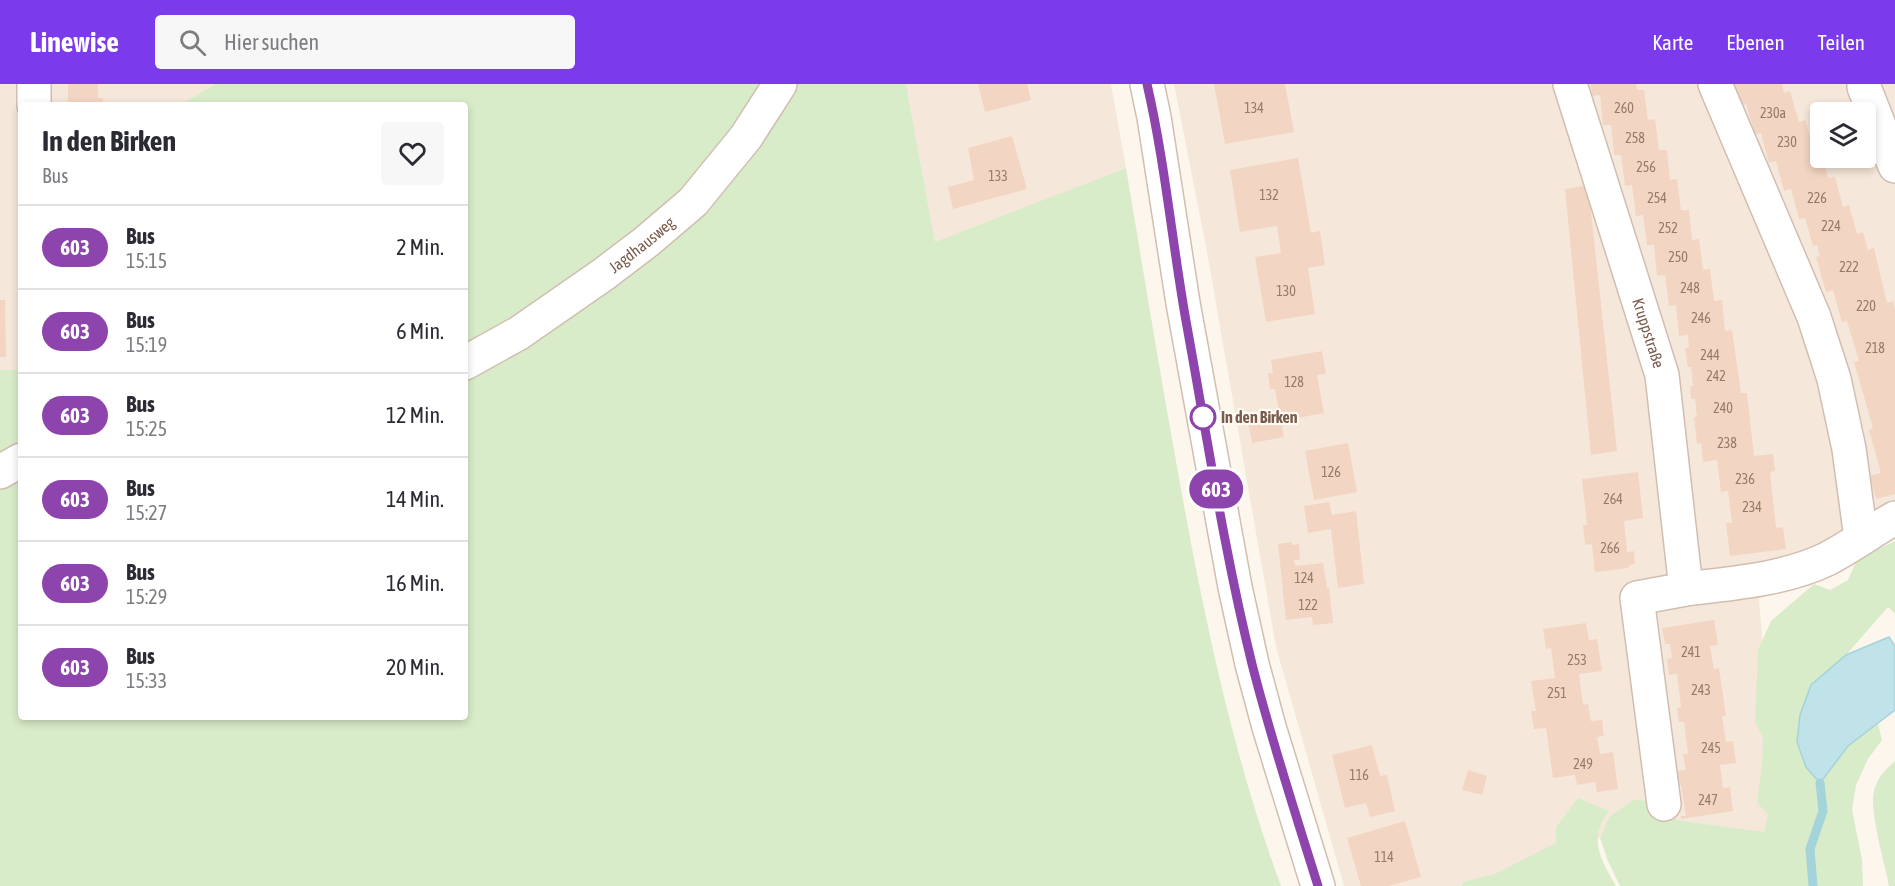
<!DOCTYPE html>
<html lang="de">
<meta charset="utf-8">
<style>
body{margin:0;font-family:"Asap Condensed",sans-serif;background:#f7f7f7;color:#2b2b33;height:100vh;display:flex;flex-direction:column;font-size:22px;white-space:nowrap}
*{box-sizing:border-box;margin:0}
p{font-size:20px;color:#7c7c81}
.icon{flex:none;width:33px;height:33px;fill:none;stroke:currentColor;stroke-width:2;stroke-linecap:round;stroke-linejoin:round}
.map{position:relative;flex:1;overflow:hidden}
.details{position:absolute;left:18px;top:18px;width:450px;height:618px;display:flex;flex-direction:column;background:#fff;border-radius:6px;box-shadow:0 3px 9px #0003}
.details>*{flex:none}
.badge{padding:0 12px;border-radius:20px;font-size:21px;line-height:39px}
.tools{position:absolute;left:1810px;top:18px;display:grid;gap:12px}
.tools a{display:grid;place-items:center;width:66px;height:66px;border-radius:6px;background:#fff;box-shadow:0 3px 9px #0003;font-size:30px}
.map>.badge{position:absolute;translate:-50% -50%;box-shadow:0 0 0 3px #fff}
.round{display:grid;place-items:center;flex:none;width:63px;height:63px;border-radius:6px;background:#f7f7f7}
.head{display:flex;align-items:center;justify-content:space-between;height:102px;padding:0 24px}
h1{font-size:28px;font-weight:700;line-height:45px}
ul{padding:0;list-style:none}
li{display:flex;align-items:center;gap:18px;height:84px;padding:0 24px;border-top:2px solid #e1e1e2}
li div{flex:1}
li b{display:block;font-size:22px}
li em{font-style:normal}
li .badge{min-width:66px;font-weight:700;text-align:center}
header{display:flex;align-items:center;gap:36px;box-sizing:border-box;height:84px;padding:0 30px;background:#7c3aed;color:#fff}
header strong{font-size:28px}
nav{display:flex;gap:33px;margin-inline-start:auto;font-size:21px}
.search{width:420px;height:54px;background:#f7f7f7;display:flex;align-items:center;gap:15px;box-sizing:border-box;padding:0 21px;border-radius:6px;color:#7c7c81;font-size:22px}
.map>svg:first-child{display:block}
.residential{fill:#f5e8da;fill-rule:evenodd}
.green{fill:#d8ecc9}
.water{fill:#bfe3e8;stroke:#a5d3da;stroke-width:1.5}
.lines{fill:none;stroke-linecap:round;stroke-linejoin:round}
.stream{stroke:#a5d3da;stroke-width:9}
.building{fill:#f3d5c3}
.minor-casing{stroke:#d1beb0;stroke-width:36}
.minor{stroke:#fff;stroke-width:33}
.line-casing{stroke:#fff;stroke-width:14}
.line{stroke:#8e44ad;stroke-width:9}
.stop-dot{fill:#fff;stroke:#8e44ad;stroke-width:3}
.labels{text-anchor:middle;stroke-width:4.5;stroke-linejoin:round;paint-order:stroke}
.number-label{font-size:14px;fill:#987a6a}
.street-label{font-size:16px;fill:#7a5c4d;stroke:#fffaf3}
.stop-label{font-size:16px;font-weight:bold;fill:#7a5c4d;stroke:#fffaf3;text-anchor:start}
</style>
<header>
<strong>Linewise</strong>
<div class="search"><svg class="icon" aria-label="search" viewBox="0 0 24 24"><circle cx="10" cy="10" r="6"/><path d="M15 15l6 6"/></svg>Hier suchen</div>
<nav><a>Karte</a><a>Ebenen</a><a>Teilen</a></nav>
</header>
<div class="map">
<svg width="1895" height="802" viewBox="0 0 1895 802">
<rect width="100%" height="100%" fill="#fdf6ec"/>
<path class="residential" d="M 0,0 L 23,0 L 21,21 L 18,285 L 0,286 Z
M 45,0 L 215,0 L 180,21 L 45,21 Z
M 906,0 L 1111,0 L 1126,84 L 935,159 Z
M 1174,0 L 1895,0 L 1895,418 L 1821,461 L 1756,484 L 1783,781 L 1654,739 L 1554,767 L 1563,802 L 1344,802 L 1276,563 L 1207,168 ZM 1821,28 L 1866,28 L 1866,74 L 1821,74 Z"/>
<path class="green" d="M 215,0 L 906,0 L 935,158 L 1126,84 C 1142,178 1157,272 1174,366 C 1200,513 1229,661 1281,802 L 0,802 L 0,286 L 21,285 L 21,633 L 465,633 L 465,21 L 180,21 Z
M 1895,457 L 1895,530 L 1888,523 L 1846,571 L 1811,601 L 1800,631 L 1797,658 L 1806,683 L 1820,699 L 1848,662 L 1878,640 L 1882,656 L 1868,675 L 1856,701 L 1852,725 L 1862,776 L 1863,802 L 1620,802 L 1608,777 L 1600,754 L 1609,733 L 1633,716 L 1651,717 L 1659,730 L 1682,737 L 1764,748 L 1768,730 L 1757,719 L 1762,682 L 1763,654 L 1755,638 L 1758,566 L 1771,537 L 1814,500 L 1830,506 L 1848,496 L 1857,475 Z
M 1895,677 L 1895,802 L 1889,802 C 1885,779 1867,722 1875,703 C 1879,692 1887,684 1895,677 Z
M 1578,714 L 1609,727 C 1588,754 1600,775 1616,802 L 1462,802 L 1463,798 L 1495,790 L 1556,759 L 1556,743 Z"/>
<path class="water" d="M 1889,553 L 1895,562 L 1895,626 L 1848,662 L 1820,699 L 1806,683 L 1797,658 L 1800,631 L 1811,601 L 1846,571 Z"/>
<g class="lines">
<path class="stream" d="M 1813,802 L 1810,765 L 1823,727 L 1820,699"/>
</g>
<path class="building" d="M 68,0 L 98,0 L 98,14 L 103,14 L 103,21 L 68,21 Z
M 978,0 L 1027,0 L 1031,16 L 985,28 Z
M 1214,0 L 1285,0 L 1294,48 L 1225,60 Z
M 1591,0 L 1636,0 L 1637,6 L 1644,6 L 1648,36 L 1655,35 L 1659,66 L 1667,66 L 1670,96 L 1677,95 L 1681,126 L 1689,126 L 1692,156 L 1699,155 L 1703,186 L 1710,185 L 1714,217 L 1722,216 L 1725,247 L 1732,246 L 1741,309 L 1747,309 L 1754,372 L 1773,370 L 1775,387 L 1770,388 L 1776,444 L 1783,443 L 1786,465 L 1730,472 L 1726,439 L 1732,439 L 1728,407 L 1721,408 L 1717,376 L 1703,378 L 1701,359 L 1697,360 L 1694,333 L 1697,333 L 1695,315 L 1691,315 L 1690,302 L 1693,302 L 1691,283 L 1688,283 L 1685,264 L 1689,264 L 1688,251 L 1679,252 L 1676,221 L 1669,222 L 1665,191 L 1657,192 L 1654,161 L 1647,161 L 1643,131 L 1636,132 L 1632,101 L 1625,102 L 1621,71 L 1614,71 L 1611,41 L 1603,41 L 1600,11 L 1592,12 Z
M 1735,0 L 1782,0 L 1784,9 L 1790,7 L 1799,38 L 1805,36 L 1814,66 L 1820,64 L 1821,74 L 1823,74 L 1828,94 L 1835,93 L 1843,123 L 1849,121 L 1857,150 L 1863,148 L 1868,166 L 1874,164 L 1887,219 L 1893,217 L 1895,226 L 1895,410 L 1876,415 L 1870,392 L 1881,389 L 1869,346 L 1873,344 L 1854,278 L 1859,277 L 1847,237 L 1842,238 L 1833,206 L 1826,208 L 1816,173 L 1820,172 L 1817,161 L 1813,162 L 1805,134 L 1799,135 L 1791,105 L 1784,107 L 1776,77 L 1769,79 L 1761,49 L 1755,50 L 1746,20 L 1741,22 Z
M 1012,52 L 1027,105 L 953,125 L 948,103 L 974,96 L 968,64 Z
M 1298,74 L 1311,149 L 1320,147 L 1325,181 L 1308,184 L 1315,230 L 1266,238 L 1255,173 L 1281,169 L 1277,142 L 1240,148 L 1230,86 Z
M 1588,101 L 1617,367 L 1591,371 L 1565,105 Z
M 0,216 L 5,216 L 6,273 L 0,273 Z
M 1322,267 L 1326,290 L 1317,291 L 1324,329 L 1281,337 L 1284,353 L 1252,359 L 1247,333 L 1279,328 L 1275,305 L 1270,305 L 1268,289 L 1273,289 L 1271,276 Z
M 1348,359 L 1357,408 L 1314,416 L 1305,367 Z
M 1638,388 L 1643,434 L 1624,437 L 1627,468 L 1634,467 L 1635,480 L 1629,481 L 1629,484 L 1595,488 L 1592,460 L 1585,461 L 1583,441 L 1587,441 L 1582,395 Z
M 1329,418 L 1332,431 L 1356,427 L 1364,500 L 1338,504 L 1331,445 L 1308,449 L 1304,422 Z
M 1292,458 L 1292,461 L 1299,460 L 1300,476 L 1294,476 L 1295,482 L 1323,479 L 1327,504 L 1329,504 L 1333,539 L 1313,541 L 1312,533 L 1286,536 L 1278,460 Z
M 1714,536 L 1718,561 L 1710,562 L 1714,585 L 1719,584 L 1726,632 L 1722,632 L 1726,658 L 1733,657 L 1736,679 L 1720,681 L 1723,704 L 1730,703 L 1733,727 L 1681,735 L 1681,732 L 1686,732 L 1681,701 L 1677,702 L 1675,687 L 1686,686 L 1683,670 L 1688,670 L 1684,638 L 1679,638 L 1677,624 L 1681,623 L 1677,590 L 1669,591 L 1667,575 L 1672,574 L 1670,560 L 1665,560 L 1662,544 Z
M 1586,539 L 1589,556 L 1597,555 L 1602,587 L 1579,590 L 1583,621 L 1588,620 L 1591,637 L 1602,636 L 1604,652 L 1597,653 L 1600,670 L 1613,668 L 1618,705 L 1597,708 L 1595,698 L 1577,701 L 1575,691 L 1553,694 L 1546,644 L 1534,645 L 1531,627 L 1536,627 L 1531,597 L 1555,594 L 1551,564 L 1546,565 L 1543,545 Z
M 1372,661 L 1380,692 L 1387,691 L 1395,727 L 1370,733 L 1366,719 L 1345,724 L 1332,671 Z
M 1468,686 L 1487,692 L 1482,711 L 1462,706 Z
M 1405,737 L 1421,793 L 1388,802 L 1361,802 L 1347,754 Z"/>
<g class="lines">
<defs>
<g id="minor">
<path d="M 1147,0 L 1154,33 L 1183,219 L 1235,503 L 1252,580 L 1269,643 L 1318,802"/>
<path id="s1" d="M 1570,0 L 1662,291 L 1686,505 C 1733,499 1783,496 1827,475 C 1850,463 1872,447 1895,434"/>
<path d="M 1715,0 L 1814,233 L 1834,295 L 1849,365 L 1861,454"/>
<path d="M 1864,3 L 1895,82"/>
<path d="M 34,21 L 34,0"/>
<path id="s2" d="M 465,279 L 519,249 L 604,190 L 646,158 L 693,118 L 746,53 L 780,0"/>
<path d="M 0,388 L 21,376"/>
<path d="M 1664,720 L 1637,514 L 1686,505"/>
</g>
</defs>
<use href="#minor" class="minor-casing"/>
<use href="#minor" class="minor"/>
</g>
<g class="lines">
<defs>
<path id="line" d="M 1147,0 C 1165,78 1172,158 1186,237 C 1207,352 1224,467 1252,580 C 1271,655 1295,728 1318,802"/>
</defs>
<use href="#line" class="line-casing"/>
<use href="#line" class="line"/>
</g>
<circle class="stop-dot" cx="1203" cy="333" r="12"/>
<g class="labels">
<g class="number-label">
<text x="1254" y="29">134</text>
<text x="1624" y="29">260</text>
<text x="1773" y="34">230a</text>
<text x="1635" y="59">258</text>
<text x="1787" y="63">230</text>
<text x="1646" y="88">256</text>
<text x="998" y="97">133</text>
<text x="1269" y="116">132</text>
<text x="1657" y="119">254</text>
<text x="1817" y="119">226</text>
<text x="1831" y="147">224</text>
<text x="1668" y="149">252</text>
<text x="1678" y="178">250</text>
<text x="1849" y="188">222</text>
<text x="1690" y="209">248</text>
<text x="1286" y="212">130</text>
<text x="1866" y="227">220</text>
<text x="1701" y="239">246</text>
<text x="1875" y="269">218</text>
<text x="1710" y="276">244</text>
<text x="1716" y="297">242</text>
<text x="1294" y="303">128</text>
<text x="1723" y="329">240</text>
<text x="1727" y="364">238</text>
<text x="1331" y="393">126</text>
<text x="1745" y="400">236</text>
<text x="1613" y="420">264</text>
<text x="1752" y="428">234</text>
<text x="1610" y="469">266</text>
<text x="1304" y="499">124</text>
<text x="1308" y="526">122</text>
<text x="1691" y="573">241</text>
<text x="1577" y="581">253</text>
<text x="1701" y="611">243</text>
<text x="1557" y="614">251</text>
<text x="1711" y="669">245</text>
<text x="1583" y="685">249</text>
<text x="1359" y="696">116</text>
<text x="1708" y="721">247</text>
<text x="1384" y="778">114</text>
</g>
<g class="street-label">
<text dy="6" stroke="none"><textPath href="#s2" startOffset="213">Jagdhausweg</textPath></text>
<text dy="6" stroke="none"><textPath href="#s1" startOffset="261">Kruppstraße</textPath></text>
</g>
<g class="stop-label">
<text x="1221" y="339">In den Birken</text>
</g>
</g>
</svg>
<div class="tools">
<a><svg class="icon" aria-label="layers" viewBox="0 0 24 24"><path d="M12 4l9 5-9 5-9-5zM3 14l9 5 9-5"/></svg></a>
</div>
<b class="badge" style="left:1216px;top:405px;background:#8e44ad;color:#fff">603</b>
<section class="details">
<div class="head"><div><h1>In den Birken</h1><p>Bus</p></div><a class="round"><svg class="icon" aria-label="heart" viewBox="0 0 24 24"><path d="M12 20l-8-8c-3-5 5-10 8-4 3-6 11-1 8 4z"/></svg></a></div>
<ul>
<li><span class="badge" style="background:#8e44ad;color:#fff">603</span><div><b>Bus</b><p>15:15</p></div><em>2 Min.</em></li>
<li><span class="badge" style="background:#8e44ad;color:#fff">603</span><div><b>Bus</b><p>15:19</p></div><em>6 Min.</em></li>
<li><span class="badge" style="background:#8e44ad;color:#fff">603</span><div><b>Bus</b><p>15:25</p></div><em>12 Min.</em></li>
<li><span class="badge" style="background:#8e44ad;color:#fff">603</span><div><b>Bus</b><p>15:27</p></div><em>14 Min.</em></li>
<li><span class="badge" style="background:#8e44ad;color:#fff">603</span><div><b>Bus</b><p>15:29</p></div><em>16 Min.</em></li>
<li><span class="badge" style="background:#8e44ad;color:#fff">603</span><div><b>Bus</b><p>15:33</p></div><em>20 Min.</em></li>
</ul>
</section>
</div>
